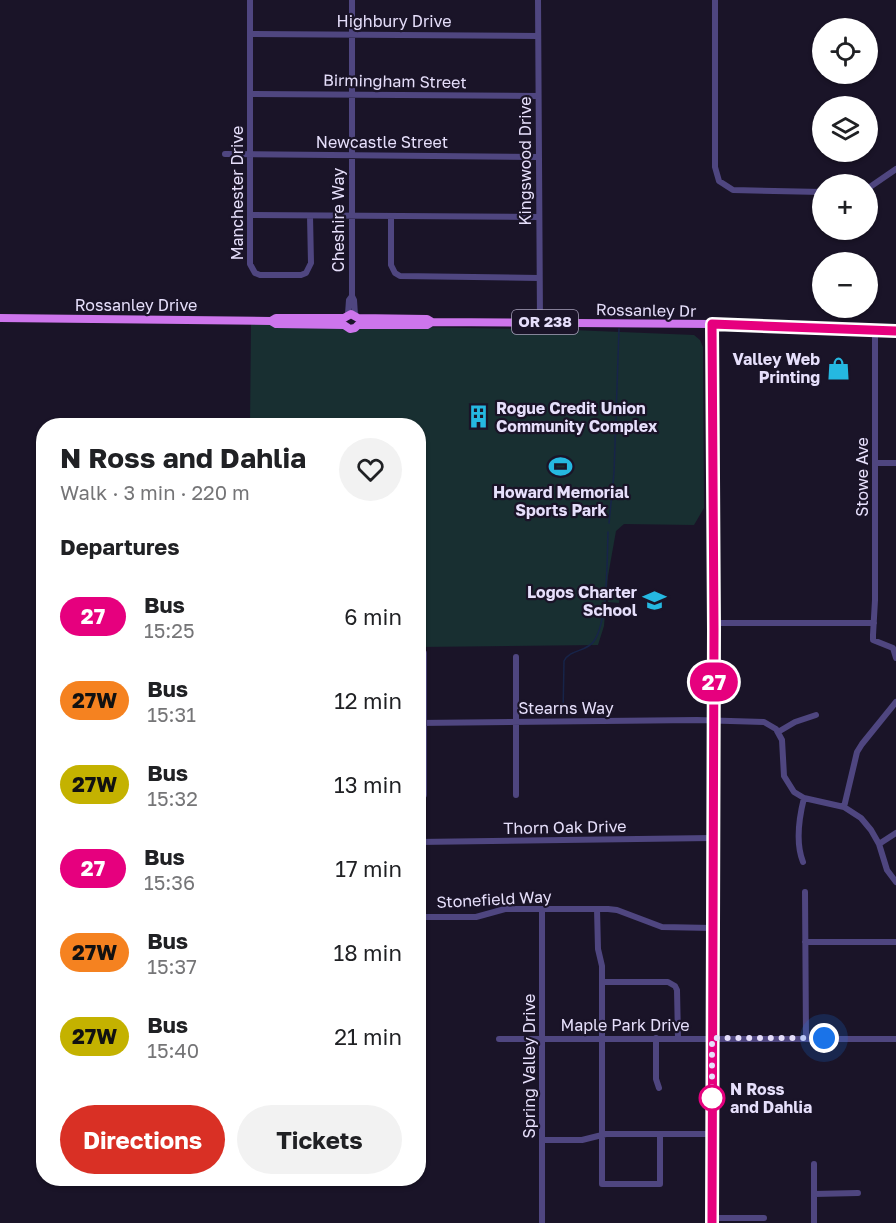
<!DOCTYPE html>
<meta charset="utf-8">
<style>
body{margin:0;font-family:"Golos Text",sans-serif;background:#f2f2f2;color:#202124;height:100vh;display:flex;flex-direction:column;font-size:22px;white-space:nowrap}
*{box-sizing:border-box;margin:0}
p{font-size:20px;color:#757577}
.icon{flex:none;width:33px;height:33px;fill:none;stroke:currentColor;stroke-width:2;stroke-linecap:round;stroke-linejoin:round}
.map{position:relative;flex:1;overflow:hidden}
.drawer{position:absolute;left:36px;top:418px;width:390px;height:768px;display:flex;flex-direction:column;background:#fff;border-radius:24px;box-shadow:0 2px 4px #0004}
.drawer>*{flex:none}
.badge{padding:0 12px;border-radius:20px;font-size:21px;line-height:39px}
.buttons{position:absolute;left:812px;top:18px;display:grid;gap:12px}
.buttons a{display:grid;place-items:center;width:66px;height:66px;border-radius:50%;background:#fff;box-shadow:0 2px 4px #0004;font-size:30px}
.you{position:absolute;width:30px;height:30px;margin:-15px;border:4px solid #fff;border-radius:50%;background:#1a73e8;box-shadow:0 0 0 9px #1a73e833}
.map>.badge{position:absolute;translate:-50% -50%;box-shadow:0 0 0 3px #fff}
h2{padding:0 24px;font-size:22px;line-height:54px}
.round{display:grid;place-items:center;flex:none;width:63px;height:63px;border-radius:32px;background:#f2f2f2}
.summary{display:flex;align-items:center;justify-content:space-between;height:102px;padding:0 24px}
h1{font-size:28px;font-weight:700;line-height:45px}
.action{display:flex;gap:12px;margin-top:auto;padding:12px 24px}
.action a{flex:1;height:69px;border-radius:36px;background:#d93025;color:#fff;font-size:24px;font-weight:700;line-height:69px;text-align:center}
.action a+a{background:#f2f2f2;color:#202124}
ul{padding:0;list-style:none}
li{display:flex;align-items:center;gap:18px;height:84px;padding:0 24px}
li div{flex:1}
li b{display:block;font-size:22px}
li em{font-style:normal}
li .badge{min-width:66px;font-weight:700;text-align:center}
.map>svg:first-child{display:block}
.green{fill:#182f31}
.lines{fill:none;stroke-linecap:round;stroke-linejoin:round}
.stream{stroke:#172449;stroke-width:1.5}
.minor{stroke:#4f4680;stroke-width:6}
.major{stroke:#cd75ec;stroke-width:8}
.line-casing{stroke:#fff;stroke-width:14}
.line{stroke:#e6007e;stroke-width:9}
.walk{stroke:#e6dffb;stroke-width:6;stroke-dasharray:0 10.8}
.stop-dot{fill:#fff;stroke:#e6007e;stroke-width:3}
.labels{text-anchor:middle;stroke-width:4.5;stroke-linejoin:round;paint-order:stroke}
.shield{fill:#1a1428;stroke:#a9a2bc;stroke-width:1.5}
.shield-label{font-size:15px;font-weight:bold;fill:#e6dffb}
.street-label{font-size:16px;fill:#e6dffb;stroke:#1a1428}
.poi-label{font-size:16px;font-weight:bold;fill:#e6dffb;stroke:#1a1428;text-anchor:end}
.stop-label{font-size:16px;font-weight:bold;fill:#e6dffb;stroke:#1a1428;text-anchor:start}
</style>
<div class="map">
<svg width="896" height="1223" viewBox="0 0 896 1223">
<rect width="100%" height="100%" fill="#1a1428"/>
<path class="green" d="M 251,324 L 572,330 L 694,335 L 700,340 L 703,347 L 704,508 L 694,525 L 624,524 L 616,531 L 608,576 L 604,626 L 598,645 L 419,647 L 418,426 L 250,426 Z
M 609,588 L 620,589 L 619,603 L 608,602 Z"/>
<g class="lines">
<path class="stream" d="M 609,523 L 614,473 L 619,329
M 563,715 L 564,661 C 570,649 587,652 594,641 C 608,622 607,557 608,532"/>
<path class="minor" d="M 250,0 L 250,264 L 255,273 L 260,275 L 301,275 L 306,273 L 311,263 L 310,216
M 352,0 L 352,296 L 354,300 L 355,315
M 538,0 L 540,321
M 715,0 L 715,167 L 719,181 L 733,190 L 822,192
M 250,34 L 538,36
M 250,94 L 538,96
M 225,154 L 538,157
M 867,189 L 896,169
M 251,215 L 539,217
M 391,216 L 391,265 L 395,273 L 400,276 L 539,278
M 348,314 L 349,300 L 352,296
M 875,331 L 875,600 L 873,635 L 873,640 L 893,648 L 896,658
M 875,463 L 896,463
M 714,623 L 874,623
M 424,653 L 424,795
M 516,657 L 516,795
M 418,723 L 697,720 L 764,722 L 776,729 L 782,740 L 784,776 L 794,792 L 804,798 L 844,807 L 861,818 L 871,830 L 879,844 L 887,870 L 896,882
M 778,732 L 795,722 L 816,715
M 844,807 L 857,752 L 862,744 L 896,702
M 418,842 L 712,838
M 879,844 L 896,833
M 803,862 C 795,842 799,818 804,798
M 805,892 L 806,1038
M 597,909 L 598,949 L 602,966 L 602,1184 L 660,1184 L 660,1134
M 418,917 L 476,917 L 505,909 L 608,909 L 617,910 L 662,927 L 712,928
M 805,942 L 896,942
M 602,982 L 668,982 L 675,986 L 677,990 L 678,1038
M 656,1038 L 656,1079 L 659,1088
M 499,1039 L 896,1039
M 542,1140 L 582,1140 L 606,1134 L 712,1134
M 814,1194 L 858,1193
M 712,1218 L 764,1218
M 542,1223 L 542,909
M 814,1223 L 814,1164"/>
<path class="major" d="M 0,318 L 271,321 L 276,318 L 344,318 L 351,314 L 358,318 L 427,319 L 432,322 L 712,324 L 896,331
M 271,321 L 276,324 L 344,325 L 350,329 L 355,328 L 358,325 L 427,325 L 432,322
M 712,1223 L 714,623 L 712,324"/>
</g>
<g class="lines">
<defs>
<path id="line" d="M 712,1223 L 714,630 L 712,324 L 896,331"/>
</defs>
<use href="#line" class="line-casing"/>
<use href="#line" class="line"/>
<path class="walk" d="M 712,1098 L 712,1038 L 824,1038"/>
</g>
<defs>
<symbol id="shop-bare" viewBox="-9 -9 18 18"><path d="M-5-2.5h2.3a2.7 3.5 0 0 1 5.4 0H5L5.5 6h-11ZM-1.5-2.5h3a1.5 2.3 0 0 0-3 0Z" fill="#25b8e1" stroke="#1a1428" stroke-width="2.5" paint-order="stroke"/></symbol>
<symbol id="building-bare" viewBox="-9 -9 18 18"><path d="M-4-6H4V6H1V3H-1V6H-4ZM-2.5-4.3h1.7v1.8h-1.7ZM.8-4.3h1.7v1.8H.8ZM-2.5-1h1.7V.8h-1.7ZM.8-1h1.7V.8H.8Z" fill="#25b8e1" stroke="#1a1428" stroke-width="2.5" paint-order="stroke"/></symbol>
<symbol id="stadium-bare" viewBox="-9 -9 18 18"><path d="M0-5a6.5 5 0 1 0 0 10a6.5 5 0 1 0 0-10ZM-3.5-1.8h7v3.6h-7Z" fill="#25b8e1" stroke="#1a1428" stroke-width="2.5" paint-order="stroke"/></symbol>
<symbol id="school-bare" viewBox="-9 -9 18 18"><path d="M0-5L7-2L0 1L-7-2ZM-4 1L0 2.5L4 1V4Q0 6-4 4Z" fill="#25b8e1" stroke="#1a1428" stroke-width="2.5" paint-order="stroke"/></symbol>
</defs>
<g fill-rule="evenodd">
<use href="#shop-bare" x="822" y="352" width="33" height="33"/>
<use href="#building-bare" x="462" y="400" width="33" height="33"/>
<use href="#stadium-bare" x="544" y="450" width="33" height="33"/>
<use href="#school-bare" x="638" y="584" width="33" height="33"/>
</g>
<circle class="stop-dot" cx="712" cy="1098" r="12"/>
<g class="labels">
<rect class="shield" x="512" y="310" width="66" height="24" rx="4.5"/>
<g class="shield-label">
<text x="545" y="327">OR 238</text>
</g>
<g class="street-label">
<text x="394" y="27">Highbury Drive</text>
<text transform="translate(395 81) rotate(1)" y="6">Birmingham Street</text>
<text x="382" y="148">Newcastle Street</text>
<text transform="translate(525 161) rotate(-90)" y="6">Kingswood Drive</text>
<text transform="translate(237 193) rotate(-90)" y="6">Manchester Drive</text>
<text transform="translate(338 220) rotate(-90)" y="6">Cheshire Way</text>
<text x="136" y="311">Rossanley Drive</text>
<text transform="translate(646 310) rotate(1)" y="6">Rossanley Dr</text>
<text transform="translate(862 477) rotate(-90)" y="6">Stowe Ave</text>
<text x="566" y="714">Stearns Way</text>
<text transform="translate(565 827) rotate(-1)" y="6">Thorn Oak Drive</text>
<text transform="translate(494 899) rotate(-3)" y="6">Stonefield Way</text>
<text x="625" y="1031">Maple Park Drive</text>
<text transform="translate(529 1066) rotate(-90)" y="6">Spring Valley Drive</text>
</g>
<g class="poi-label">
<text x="820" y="365">Valley Web<tspan x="820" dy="18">Printing</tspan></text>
<text x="496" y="414" text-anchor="start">Rogue Credit Union<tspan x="496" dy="18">Community Complex</tspan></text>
<text x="561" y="498" text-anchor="middle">Howard Memorial<tspan x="561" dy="18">Sports Park</tspan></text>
<text x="637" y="598">Logos Charter<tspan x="637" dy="18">School</tspan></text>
</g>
<g class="stop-label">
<text x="730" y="1095">N Ross<tspan x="730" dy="18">and Dahlia</tspan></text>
</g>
</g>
</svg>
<div class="buttons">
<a><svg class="icon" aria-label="locate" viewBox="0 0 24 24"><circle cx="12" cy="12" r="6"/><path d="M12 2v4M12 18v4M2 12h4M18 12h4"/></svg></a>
<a><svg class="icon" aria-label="layers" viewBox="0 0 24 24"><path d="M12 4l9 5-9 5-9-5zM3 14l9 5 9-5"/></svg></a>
<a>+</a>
<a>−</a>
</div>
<div class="you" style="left:824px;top:1038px"></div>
<b class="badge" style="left:714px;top:682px;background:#e6007e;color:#fff">27</b>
<section class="drawer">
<div class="summary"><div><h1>N Ross and Dahlia</h1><p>Walk · 3 min · 220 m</p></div><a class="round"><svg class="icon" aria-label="heart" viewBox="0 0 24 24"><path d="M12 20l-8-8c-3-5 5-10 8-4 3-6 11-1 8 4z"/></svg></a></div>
<h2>Departures</h2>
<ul>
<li><span class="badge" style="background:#e6007e;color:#fff">27</span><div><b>Bus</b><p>15:25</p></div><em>6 min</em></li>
<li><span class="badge" style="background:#f58220;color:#111">27W</span><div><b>Bus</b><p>15:31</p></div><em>12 min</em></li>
<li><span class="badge" style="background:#c4b200;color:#111">27W</span><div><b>Bus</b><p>15:32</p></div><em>13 min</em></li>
<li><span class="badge" style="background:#e6007e;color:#fff">27</span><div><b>Bus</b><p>15:36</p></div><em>17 min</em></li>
<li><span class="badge" style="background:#f58220;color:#111">27W</span><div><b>Bus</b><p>15:37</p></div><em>18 min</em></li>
<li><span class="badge" style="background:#c4b200;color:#111">27W</span><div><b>Bus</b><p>15:40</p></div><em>21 min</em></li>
</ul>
<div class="action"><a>Directions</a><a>Tickets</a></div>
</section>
</div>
